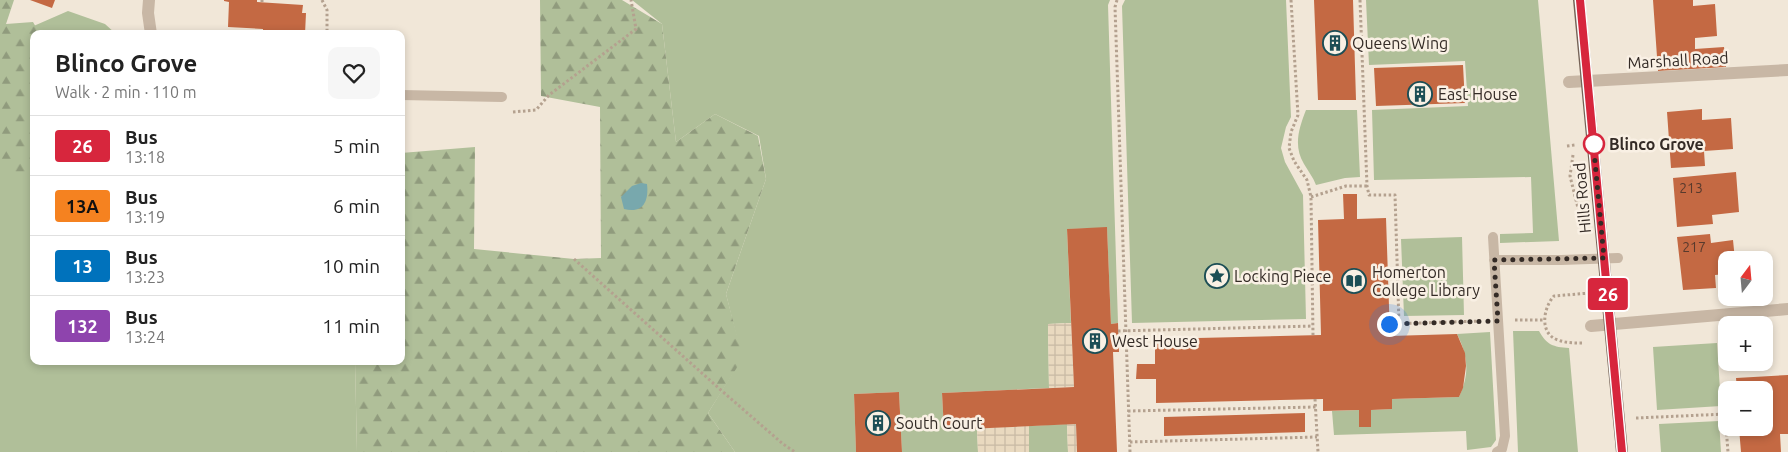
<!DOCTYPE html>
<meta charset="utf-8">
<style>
body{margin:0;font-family:Ubuntu,sans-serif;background:#f6f6f6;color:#222;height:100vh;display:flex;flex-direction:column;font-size:19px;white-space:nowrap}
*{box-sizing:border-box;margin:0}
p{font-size:16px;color:#767676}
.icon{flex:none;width:28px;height:28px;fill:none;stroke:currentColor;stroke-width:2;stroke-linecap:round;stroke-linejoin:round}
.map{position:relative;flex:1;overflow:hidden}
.panel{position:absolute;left:30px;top:30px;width:375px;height:335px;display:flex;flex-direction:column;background:#fff;border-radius:10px;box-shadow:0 2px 8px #0003}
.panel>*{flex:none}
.badge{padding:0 10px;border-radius:4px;font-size:18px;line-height:32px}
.needle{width:32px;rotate:16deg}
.fabs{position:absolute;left:1718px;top:251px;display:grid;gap:10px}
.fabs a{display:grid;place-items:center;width:55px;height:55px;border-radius:10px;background:#fff;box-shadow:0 2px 8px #0003;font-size:25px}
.you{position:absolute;width:25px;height:25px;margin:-12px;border:4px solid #fff;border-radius:50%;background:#1a73e8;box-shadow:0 0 0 8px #1a73e833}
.map>.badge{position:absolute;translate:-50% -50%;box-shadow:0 0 0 2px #fff}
.round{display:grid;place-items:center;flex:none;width:52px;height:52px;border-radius:10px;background:#f6f6f6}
.headline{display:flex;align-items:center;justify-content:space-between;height:85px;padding:0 25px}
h1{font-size:24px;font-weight:700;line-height:38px}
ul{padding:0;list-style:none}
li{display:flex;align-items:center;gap:15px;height:60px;padding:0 25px;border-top:1px solid #e0e0e0}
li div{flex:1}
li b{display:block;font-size:19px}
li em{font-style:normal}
li .badge{min-width:55px;font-weight:700;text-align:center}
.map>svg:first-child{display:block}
.grass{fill:#b0bf99}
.forest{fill:url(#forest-firs)}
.plaza{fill:url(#plaza-grid)}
.water{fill:#78a8ad}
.building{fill:#c46943}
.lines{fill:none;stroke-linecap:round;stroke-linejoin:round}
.path{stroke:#b4a18f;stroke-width:3;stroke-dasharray:2.5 2.5;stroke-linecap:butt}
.lane{stroke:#c8b7a5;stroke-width:10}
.street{stroke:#c8b7a5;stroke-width:12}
.primary{stroke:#766357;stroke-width:12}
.line-casing{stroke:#fff;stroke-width:11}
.line{stroke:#d7263d;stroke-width:8}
.walk{stroke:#342b26;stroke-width:5;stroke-dasharray:0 9}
.stop-dot{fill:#fff;stroke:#d7263d;stroke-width:2.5}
.labels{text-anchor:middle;stroke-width:5;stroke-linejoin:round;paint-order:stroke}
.number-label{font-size:14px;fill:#583a2d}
.poi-label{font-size:16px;fill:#342b26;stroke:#f9f0e4;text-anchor:start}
.street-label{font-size:16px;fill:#342b26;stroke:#f9f0e4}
.stop-label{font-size:16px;font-weight:bold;fill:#342b26;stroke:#f9f0e4;text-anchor:start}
</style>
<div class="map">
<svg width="1788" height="452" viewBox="0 0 1788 452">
<defs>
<pattern id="forest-firs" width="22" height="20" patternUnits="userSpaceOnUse" patternTransform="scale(1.25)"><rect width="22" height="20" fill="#b0bf99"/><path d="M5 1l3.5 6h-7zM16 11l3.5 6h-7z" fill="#909b7d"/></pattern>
<pattern id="plaza-grid" width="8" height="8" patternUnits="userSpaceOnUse" patternTransform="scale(1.25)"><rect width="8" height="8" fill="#e9d9bf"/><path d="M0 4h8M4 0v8" fill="none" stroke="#c8baa4"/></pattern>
</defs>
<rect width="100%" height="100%" fill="#f1e7d8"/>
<path class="grass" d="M 632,0 L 1110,0 L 1108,5 L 1118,323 L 1111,324 L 1107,228 L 1067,229 L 1071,323 L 1048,324 L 1049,388 L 942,393 L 944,430 L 977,428 L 978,452 L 902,452 L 899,392 L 854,394 L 856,452 L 735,452 L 708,413 L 742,358 L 726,294 L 766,179 L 759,136 L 715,114 L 676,142 L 662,24 Z
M 1125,0 L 1286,0 L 1291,117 L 1286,127 L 1281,148 L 1285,162 L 1303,195 L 1306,319 L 1132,323 L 1122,6 Z
M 1366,0 L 1538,0 L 1559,241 L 1500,243 L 1500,234 L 1533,233 L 1531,177 L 1374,180 L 1372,110 L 1468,106 L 1465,61 L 1369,65 Z
M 68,11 L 105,24 L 116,34 L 34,34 L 34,361 L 355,361 L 357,452 L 0,452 L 0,29 L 13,35 Z
M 1306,110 L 1357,110 L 1360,177 L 1345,178 L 1316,185 C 1313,177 1308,171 1304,164 C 1293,146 1299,128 1306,110 Z
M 1462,237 L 1464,315 L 1404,316 L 1401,239 Z
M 1513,331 L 1539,331 C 1547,345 1553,347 1569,348 L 1578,452 L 1518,452 Z
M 1490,332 L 1496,440 L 1491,447 L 1467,450 L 1466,431 L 1334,435 L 1332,411 L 1359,410 L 1359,427 L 1371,427 L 1371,410 L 1392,409 L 1392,399 L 1459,397 C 1470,374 1468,356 1457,334 Z
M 1717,343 L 1721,406 L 1657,410 L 1653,347 Z
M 1719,421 L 1721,452 L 1661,452 L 1659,424 Z
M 1067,424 L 1068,452 L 1029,452 L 1029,426 Z"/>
<path class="forest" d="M 0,0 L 14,0 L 6,24 L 33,22 L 40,34 L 34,34 L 34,88 L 16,113 L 34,118 L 34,177 L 0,171 Z
M 540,0 L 622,0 L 662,24 L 676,142 L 715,114 L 758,136 L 766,179 L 726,294 L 743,358 L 708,413 L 735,452 L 357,452 L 355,361 L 401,361 L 401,153 L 475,147 L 474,249 L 574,259 L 601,258 L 600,107 L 541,96 Z"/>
<path class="plaza" d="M 1071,323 L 1074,387 L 1049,388 L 1048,324 Z
M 1067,424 L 1076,424 L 1077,452 L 1068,452 Z
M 1029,426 L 1029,452 L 978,452 L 977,428 Z"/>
<path class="water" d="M 641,183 L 647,184 C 649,201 643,214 624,209 L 621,197 L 632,186 Z"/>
<path class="building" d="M 30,0 L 55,0 L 52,8 Z
M 224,0 L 257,0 L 257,2 L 303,5 L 302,13 L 306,13 L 305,34 L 263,34 L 263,29 L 228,27 L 229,2 L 224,1 Z
M 1314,0 L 1353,0 L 1356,100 L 1318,100 Z
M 1653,0 L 1693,0 L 1693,6 L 1715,4 L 1717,36 L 1695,38 L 1695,49 L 1724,47 L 1726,67 L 1658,71 Z
M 1463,65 L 1465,103 L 1376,106 L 1374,68 Z
M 1702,109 L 1702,120 L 1731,118 L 1733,149 L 1704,151 L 1705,166 L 1671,168 L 1667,112 Z
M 1736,172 L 1739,212 L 1712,215 L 1713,224 L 1677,227 L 1673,178 Z
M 1343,194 L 1357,194 L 1357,219 L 1386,218 L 1390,336 L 1457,334 L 1465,353 L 1466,366 L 1463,388 L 1459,397 L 1392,399 L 1392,409 L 1371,410 L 1371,427 L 1359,427 L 1359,410 L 1323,411 L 1323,399 L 1156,403 L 1156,379 L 1136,379 L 1137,364 L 1155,364 L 1155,339 L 1321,335 L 1318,220 L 1344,219 Z
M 1107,227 L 1111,324 L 1118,323 L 1119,352 L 1113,352 L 1117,452 L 1077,452 L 1076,424 L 944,430 L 942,393 L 1074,387 L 1067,229 Z
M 1710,234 L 1711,243 L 1733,240 L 1735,260 L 1726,260 L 1726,274 L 1715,275 L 1716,288 L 1683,290 L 1677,237 Z
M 1788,375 L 1788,434 L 1780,434 L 1781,452 L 1741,452 L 1739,428 L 1764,428 L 1764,390 L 1737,390 L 1736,378 Z
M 899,392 L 902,452 L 856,452 L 854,394 Z
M 1305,413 L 1305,432 L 1164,436 L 1164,417 Z"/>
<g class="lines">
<path class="path" d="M 322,0 L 327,10 L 327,34
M 1117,0 L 1115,7 L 1130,452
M 1291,0 L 1298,115 L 1291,132 L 1289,148 L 1294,161 L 1307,180 L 1311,197 L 1313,335
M 1360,0 L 1367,186 L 1369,195 L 1395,195 L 1399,324
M 262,2 L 262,0
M 513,112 L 536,110 L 549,95 L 636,29 L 631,0
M 1567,146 L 1575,145
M 1573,155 L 1570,176 L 1578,208
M 1311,197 L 1346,186 L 1367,186
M 574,259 L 722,391 L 783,444 L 795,452
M 1515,320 L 1545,320
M 1389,324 L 1481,321
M 1118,331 L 1313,326
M 1582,343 C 1574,343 1566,343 1558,340 C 1539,334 1543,308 1554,296 L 1590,293
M 1315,399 L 1318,452
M 1128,411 L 1316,407
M 1725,414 L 1728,452
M 1636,418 L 1726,414
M 1130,442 L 1317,437"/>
<path class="lane" d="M 401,95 L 502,97
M 1493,237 L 1505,436 L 1502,449 L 1497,452
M 1494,260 L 1561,260 L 1618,258"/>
<path class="street" d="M 149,0 L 148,13 L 151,34
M 1569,82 L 1788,70
M 1591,326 L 1788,309"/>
<path class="primary" d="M 1579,0 L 1622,452"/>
</g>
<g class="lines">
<defs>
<path id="line" d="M 1580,0 L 1622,452"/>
</defs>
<use href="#line" class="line-casing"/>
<use href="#line" class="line"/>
<path class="walk" d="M 1389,324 L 1498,321 L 1494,260 L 1604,258 L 1593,140 L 1594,144"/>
</g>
<defs>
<symbol id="building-ring" viewBox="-11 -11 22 22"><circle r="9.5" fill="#f9f0e4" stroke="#1c4e55" stroke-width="1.5"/><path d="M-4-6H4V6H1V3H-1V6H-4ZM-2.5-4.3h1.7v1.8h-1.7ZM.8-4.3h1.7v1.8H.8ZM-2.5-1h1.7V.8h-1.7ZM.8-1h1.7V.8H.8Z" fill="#1c4e55"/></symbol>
<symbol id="sight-ring" viewBox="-11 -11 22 22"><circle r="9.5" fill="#f9f0e4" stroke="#1c4e55" stroke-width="1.5"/><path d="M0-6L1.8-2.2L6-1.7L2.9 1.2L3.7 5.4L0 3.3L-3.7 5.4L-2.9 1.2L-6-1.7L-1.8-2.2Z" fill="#1c4e55"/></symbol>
<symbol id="library-ring" viewBox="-11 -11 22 22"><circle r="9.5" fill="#f9f0e4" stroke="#1c4e55" stroke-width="1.5"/><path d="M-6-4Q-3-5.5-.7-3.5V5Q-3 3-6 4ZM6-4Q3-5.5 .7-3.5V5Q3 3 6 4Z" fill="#1c4e55"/></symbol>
</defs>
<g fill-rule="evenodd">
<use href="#building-ring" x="1321" y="29" width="28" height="28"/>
<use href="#building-ring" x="1406" y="80" width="28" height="28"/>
<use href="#sight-ring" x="1203" y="262" width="28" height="28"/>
<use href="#library-ring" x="1340" y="267" width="28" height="28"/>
<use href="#building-ring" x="1081" y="327" width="28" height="28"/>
<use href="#building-ring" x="864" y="409" width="28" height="28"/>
</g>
<circle class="stop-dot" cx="1594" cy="144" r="10"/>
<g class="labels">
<g class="number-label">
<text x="1691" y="193">213</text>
<text x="1694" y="252">217</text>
</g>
<g class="poi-label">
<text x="1352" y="49">Queens Wing</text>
<text x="1438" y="100">East House</text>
<text x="1372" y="278">Homerton<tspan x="1372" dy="18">College Library</tspan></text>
<text x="1234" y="282">Locking Piece</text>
<text x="1112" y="347">West House</text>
<text x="896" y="429">South Court</text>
</g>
<g class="street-label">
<text transform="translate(1678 60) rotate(-3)" y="6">Marshall Road</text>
<text transform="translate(1582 198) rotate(-95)" y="6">Hills Road</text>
</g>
<g class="stop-label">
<text x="1609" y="150">Blinco Grove</text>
</g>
</g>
</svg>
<div class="fabs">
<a><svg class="needle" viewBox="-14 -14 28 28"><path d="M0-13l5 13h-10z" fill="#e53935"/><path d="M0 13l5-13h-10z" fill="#767676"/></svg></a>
<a>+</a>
<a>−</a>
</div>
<div class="you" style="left:1389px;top:324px"></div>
<b class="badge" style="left:1608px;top:294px;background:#d7263d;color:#fff">26</b>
<section class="panel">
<div class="headline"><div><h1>Blinco Grove</h1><p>Walk · 2 min · 110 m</p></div><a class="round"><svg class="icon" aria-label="heart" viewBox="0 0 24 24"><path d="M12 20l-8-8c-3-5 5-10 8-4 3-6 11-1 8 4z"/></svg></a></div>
<ul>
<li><span class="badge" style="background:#d7263d;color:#fff">26</span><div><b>Bus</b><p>13:18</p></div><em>5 min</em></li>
<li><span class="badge" style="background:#f58220;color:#111">13A</span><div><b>Bus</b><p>13:19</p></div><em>6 min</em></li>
<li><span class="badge" style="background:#0072bc;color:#fff">13</span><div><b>Bus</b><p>13:23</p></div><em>10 min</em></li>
<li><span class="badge" style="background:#8e44ad;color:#fff">132</span><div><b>Bus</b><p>13:24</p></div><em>11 min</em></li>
</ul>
</section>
</div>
